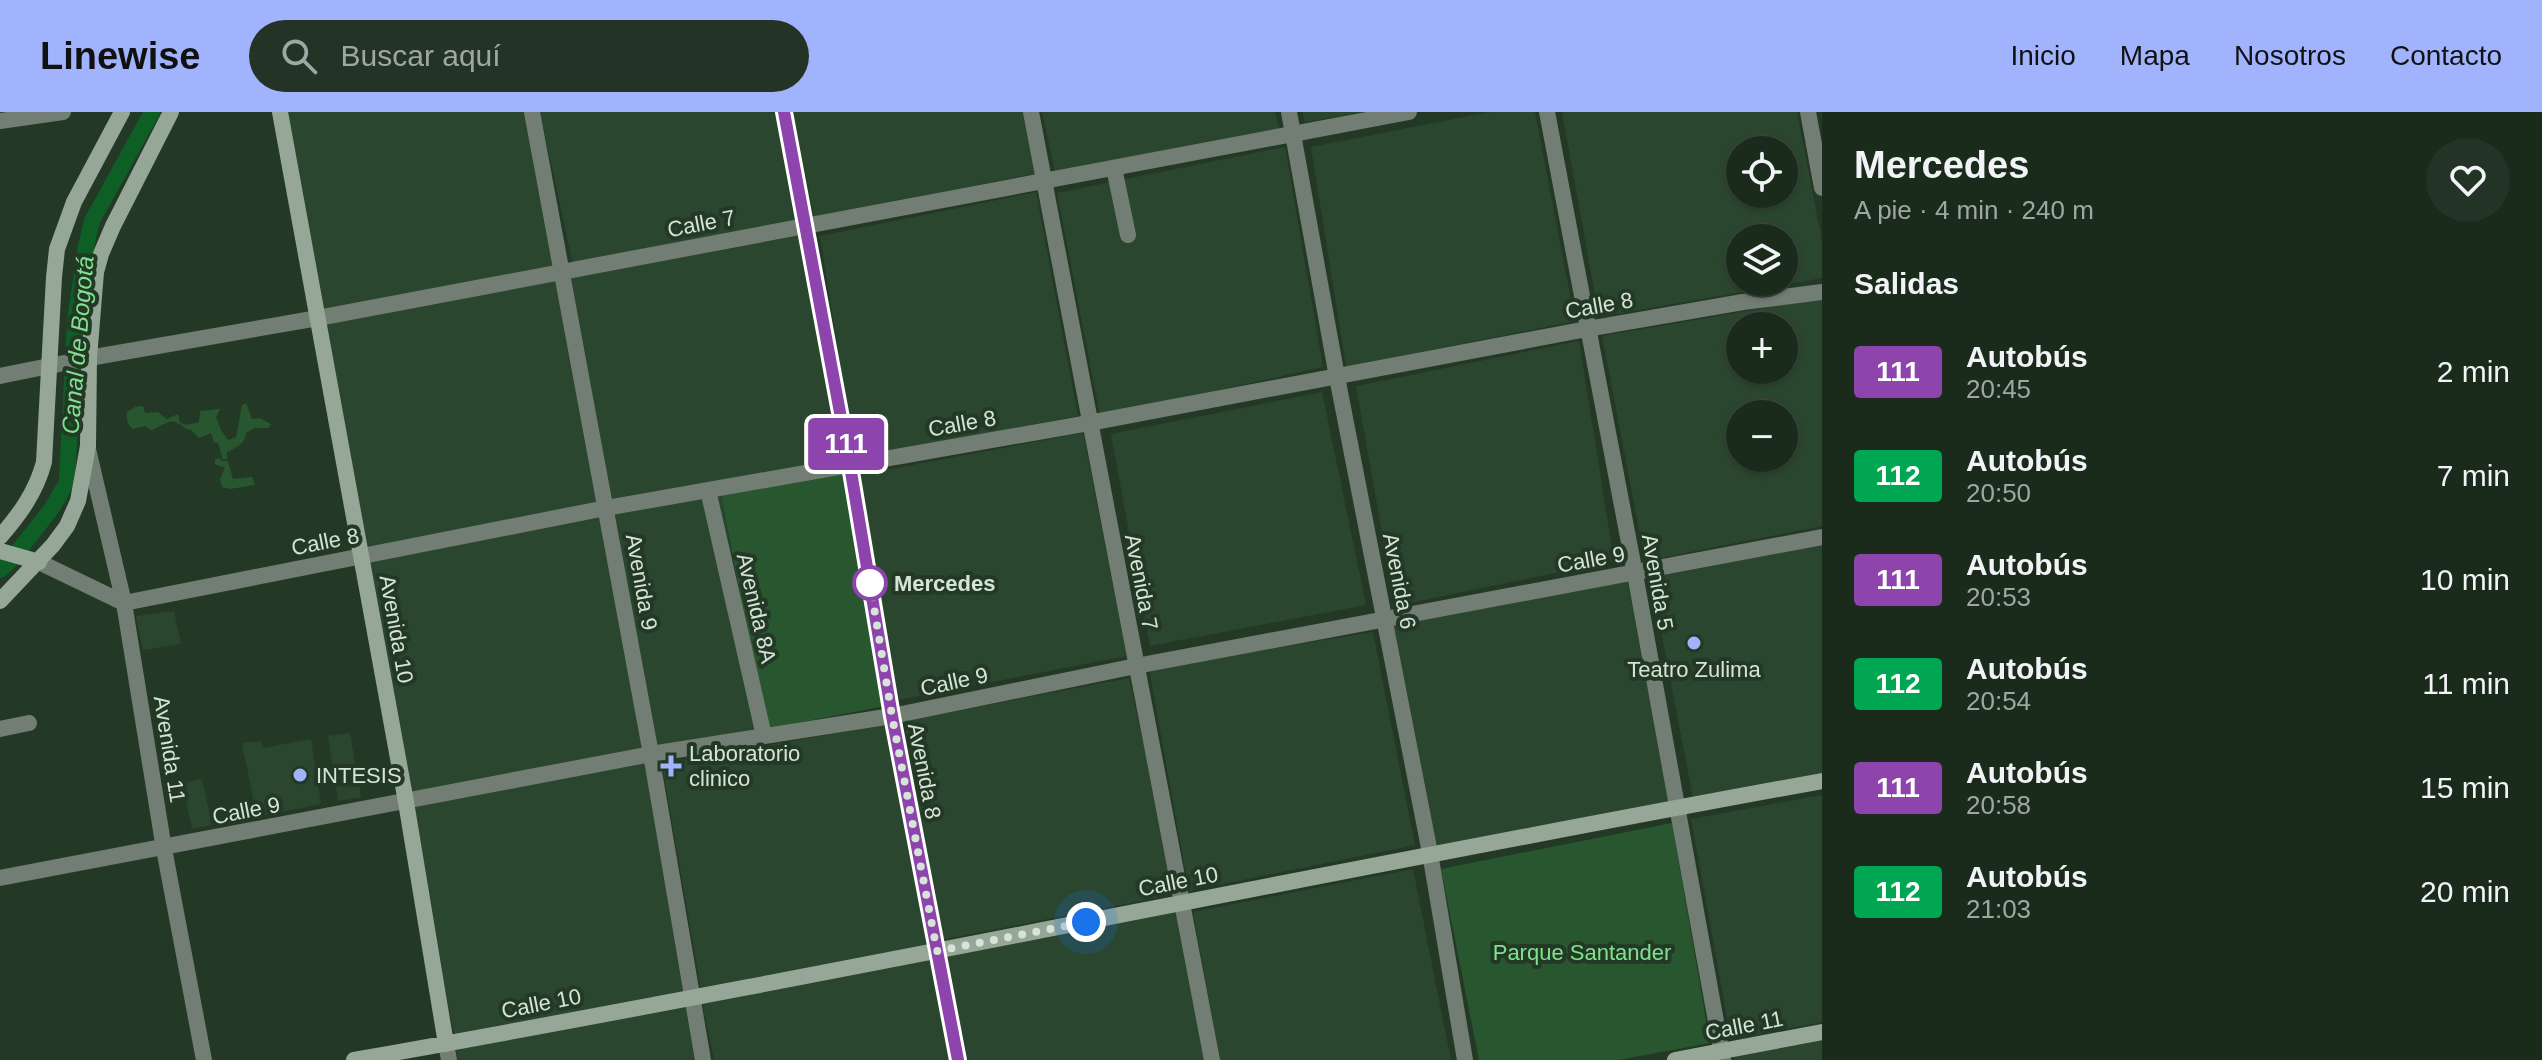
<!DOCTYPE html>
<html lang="es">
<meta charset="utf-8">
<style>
body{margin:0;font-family:Helvetica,sans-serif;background:#233325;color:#f1f3f6;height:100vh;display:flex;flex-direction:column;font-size:30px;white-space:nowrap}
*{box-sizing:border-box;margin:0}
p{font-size:26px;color:#9fa7a3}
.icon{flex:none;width:44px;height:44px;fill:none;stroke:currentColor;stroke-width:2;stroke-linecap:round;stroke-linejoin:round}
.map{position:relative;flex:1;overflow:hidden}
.drawer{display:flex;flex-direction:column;background:#1a2b1c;width:720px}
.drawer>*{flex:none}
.badge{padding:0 16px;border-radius:6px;font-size:28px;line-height:52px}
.tools{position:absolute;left:1726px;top:24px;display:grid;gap:16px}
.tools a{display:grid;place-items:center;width:72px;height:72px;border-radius:50%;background:#1a2b1c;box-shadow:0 2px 6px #0004,0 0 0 2px #38473b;font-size:40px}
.you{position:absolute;width:40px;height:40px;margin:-20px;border:6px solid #fff;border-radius:50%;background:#1a73e8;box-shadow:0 0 0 12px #1a73e833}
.map>.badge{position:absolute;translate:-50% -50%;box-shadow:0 0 0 4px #fff}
h2{padding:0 32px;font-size:30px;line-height:72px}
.round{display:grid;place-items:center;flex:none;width:84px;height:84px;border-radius:42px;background:#233325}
.summary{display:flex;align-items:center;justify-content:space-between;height:136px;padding:0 32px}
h1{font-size:38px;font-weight:700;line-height:60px}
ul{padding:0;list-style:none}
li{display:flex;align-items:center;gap:24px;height:104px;padding:0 32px}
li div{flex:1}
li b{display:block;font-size:30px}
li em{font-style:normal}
li .badge{min-width:88px;font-weight:700;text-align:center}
header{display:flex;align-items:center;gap:48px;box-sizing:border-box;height:112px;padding:0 40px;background:#a1b3fd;color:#111}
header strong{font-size:38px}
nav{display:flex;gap:44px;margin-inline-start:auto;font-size:28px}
.search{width:560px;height:72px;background:#233325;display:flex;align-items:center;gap:20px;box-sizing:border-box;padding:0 28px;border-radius:44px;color:#9fa7a3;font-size:30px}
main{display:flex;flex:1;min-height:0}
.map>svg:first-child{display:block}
.built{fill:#2b462e;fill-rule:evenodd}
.green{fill:#27562f}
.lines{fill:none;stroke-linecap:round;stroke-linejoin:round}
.canal{stroke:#0d5f25;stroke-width:16}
.street{stroke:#727d73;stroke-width:16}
.secondary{stroke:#96a797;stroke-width:16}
.line-casing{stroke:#fff;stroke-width:18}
.line{stroke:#8e44ad;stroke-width:12}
.walk{stroke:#d6e3d7;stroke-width:8;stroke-dasharray:0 14.4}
.stop-dot{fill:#fff;stroke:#8e44ad;stroke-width:4}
.poi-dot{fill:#a1b3fd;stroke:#233926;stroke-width:3}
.labels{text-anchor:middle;stroke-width:8;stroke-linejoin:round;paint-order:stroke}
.street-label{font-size:22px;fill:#d6e3d7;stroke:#233926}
.stop-label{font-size:22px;font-weight:bold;fill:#d6e3d7;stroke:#233926;text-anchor:start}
.poi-label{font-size:22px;fill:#d6e3d7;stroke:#233926;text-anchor:start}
.park-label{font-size:22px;fill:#80e28f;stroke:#233926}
.water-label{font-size:24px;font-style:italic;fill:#80e28f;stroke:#233926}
</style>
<header>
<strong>Linewise</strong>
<div class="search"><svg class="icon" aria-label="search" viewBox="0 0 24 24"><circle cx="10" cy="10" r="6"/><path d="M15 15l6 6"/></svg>Buscar aquí</div>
<nav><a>Inicio</a><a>Mapa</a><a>Nosotros</a><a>Contacto</a></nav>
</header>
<main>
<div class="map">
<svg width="1822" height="948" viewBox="0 0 1822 948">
<rect width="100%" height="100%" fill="#233926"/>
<path class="built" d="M 286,0 L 527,0 L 559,157 L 322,200 Z
M 540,0 L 781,0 L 801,112 L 573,153 Z
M 793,0 L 1025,0 L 1038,61 L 814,105 Z
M 1042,0 L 1275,0 L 1279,17 L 1055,59 Z
M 1303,0 L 1362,0 L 1305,10 Z
M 1490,0 L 1535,0 L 1575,209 L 1346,255 L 1311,35 Z
M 1562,0 L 1797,0 L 1822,129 L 1822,166 L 1599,205 ZM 1784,38 L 1784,82 L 1740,82 L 1740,38 ZM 1784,126 L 1784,170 L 1740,170 L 1740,126 Z
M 1285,35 L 1323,255 L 1100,304 L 1057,81 Z
M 1036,80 L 1078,304 L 855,346 L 820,124 Z
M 802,123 L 845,349 L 606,396 L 570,166 Z
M 560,167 L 601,393 L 365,438 L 325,212 Z
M 1822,186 L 1822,414 L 1645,449 L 1602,224 ZM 1740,214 L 1784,214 L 1784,258 L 1740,258 ZM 1740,302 L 1784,302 L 1784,346 L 1740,346 Z
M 1579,229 L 1614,449 L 1395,494 L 1356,274 Z
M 1322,280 L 1366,493 L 1150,534 L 1111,322 Z
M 1083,321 L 1127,544 L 898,588 L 859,363 Z
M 721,383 L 762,616 L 656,636 L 609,399 Z
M 603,401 L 648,639 L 410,685 L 366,448 Z
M 1822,432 L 1822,662 L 1693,686 L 1651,466 Z
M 1627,467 L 1669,692 L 1435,736 L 1389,511 Z
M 174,499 L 181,532 L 143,538 L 136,504 Z
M 1373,520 L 1415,733 L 1189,779 L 1149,557 Z
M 1129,566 L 1176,782 L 941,828 L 904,609 Z
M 887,612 L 932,832 L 701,878 L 662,652 Z
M 350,621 L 361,685 L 338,689 L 328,624 Z
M 311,627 L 321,692 L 257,705 L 242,631 L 261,629 L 263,636 Z
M 650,647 L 690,880 L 454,923 L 410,696 Z
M 202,667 L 212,713 L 192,717 L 183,671 Z
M 1822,683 L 1822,910 L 1731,928 L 1691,707 Z
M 1413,757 L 1451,948 L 1220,948 L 1193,800 Z
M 1176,797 L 1207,948 L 968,948 L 945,842 Z
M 933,843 L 955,948 L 714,948 L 702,890 Z
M 690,890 L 700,948 L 458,948 L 455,933 Z
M 1822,926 L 1822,948 L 1735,948 L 1734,942 Z"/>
<path class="green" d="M 246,291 L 252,307 L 260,306 L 271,312 L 269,316 L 255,316 L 246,321 C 246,331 236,336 227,340 L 227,346 L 223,348 L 218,331 L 214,330 L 211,321 L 199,326 L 191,318 C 184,317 181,312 175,310 C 167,308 158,316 152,318 L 145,314 L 133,317 C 127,313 126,307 127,300 L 135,295 L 143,294 L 145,301 L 158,300 L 167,307 L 178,302 L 180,311 L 187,313 L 199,310 L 200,299 L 220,297 L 216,305 L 221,318 L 228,328 L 236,325 L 242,293 Z
M 220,346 L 221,349 L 228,349 L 233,367 L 252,365 L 255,373 L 230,377 L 222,375 L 220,367 L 225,356 L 215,352 L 215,347 Z
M 845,359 L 890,593 L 766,617 L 721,383 Z
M 1672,711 L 1710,931 L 1618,948 L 1479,948 L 1441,757 Z"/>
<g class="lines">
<path class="canal" d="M 0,458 L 12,447 L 52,396 L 67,370 L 75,210 L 85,139 L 92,109 L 152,0"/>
<path class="street" d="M 532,0 L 651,642 L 703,948
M 784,0 L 850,354 L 892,604 L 958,948
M 1031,0 L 1212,948
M 1289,0 L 1337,265 L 1430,741 L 1465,948
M 1547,0 L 1635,462 L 1723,948
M 1808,0 L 1822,76
M 0,9 L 63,0
M 1114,56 L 1128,123
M 0,264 L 89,246 L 318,206 L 1409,0
M 88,337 L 124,491 L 164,737 L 204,948
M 708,378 L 764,624
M 39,450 L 124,491 L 606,396 L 1089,311 L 1587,217 L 1743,190 L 1822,180
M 0,617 L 29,611
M 0,766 L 651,642 L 892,604 L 1136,554 L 1822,425
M 446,932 L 449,948"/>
<path class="secondary" d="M 280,0 L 406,690 L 446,932
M 0,425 C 20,402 36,380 44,350 L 54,165 L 57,137 L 74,90 L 122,0
M 0,439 L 39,450
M 0,489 L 53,433 L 67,414 L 78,389 L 88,334 L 89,246 L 96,160 L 101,142 L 113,114 L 171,0
M 354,948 C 844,861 1332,758 1822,669
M 1675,948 L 1822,920"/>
</g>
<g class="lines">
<defs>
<path id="line" d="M 784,0 L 850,354 L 892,604 L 958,948"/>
</defs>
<use href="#line" class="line-casing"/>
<use href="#line" class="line"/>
<path class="walk" d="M 870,471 L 892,604 L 937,839 L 1086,810"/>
</g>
<circle class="stop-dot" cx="870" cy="471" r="16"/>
<g class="poi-dot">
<circle cx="1694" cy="531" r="8"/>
<path d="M667 642h8v8h8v8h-8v8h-8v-8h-8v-8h8z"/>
<circle cx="300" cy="663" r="8"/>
</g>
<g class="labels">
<g class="street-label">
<text transform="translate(701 111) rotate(-11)" y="8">Calle 7</text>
<text transform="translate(1599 193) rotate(-10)" y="8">Calle 8</text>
<text transform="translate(962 311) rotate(-10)" y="8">Calle 8</text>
<text transform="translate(325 429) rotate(-11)" y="8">Calle 8</text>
<text transform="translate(1591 447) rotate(-10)" y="8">Calle 9</text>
<text transform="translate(1400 469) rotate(79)" y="8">Avenida 6</text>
<text transform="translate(642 470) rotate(80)" y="8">Avenida 9</text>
<text transform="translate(1142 470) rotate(79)" y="8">Avenida 7</text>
<text transform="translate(1658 470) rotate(80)" y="8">Avenida 5</text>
<text transform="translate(757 496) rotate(77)" y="8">Avenida 8A</text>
<text transform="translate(397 517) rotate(80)" y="8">Avenida 10</text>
<text transform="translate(954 569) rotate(-12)" y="8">Calle 9</text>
<text transform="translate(170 637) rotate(81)" y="8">Avenida 11</text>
<text transform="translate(925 659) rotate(79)" y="8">Avenida 8</text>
<text transform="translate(246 698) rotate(-11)" y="8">Calle 9</text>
<text transform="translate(1178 769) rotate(-11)" y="8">Calle 10</text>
<text transform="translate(541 891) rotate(-11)" y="8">Calle 10</text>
<text transform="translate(1744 913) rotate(-11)" y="8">Calle 11</text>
</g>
<g class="stop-label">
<text x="894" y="479">Mercedes</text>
</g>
<g class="poi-label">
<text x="1694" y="565" text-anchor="middle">Teatro Zulima</text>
<text x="689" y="649">Laboratorio<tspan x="689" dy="25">clinico</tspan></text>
<text x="316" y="671">INTESIS</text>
</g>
<g class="park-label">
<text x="1582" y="848">Parque Santander</text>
</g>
<g class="water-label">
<text transform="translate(78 233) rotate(-85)" y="8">Canal de Bogotá</text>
</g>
</g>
</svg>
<div class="tools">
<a><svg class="icon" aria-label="locate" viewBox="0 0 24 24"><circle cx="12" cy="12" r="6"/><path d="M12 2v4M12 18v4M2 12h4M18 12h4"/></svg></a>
<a><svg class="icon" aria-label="layers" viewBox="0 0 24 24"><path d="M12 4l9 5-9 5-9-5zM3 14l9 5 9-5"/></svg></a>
<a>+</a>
<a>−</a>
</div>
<div class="you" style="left:1086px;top:810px"></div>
<b class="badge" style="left:846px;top:332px;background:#8e44ad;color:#fff">111</b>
</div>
<section class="drawer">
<div class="summary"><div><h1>Mercedes</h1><p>A pie · 4 min · 240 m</p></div><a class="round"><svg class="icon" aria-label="heart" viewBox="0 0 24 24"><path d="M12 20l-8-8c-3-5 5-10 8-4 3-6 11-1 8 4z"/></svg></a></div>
<h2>Salidas</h2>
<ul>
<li><span class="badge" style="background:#8e44ad;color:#fff">111</span><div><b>Autobús</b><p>20:45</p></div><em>2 min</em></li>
<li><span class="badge" style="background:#00a651;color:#fff">112</span><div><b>Autobús</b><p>20:50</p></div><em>7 min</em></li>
<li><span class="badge" style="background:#8e44ad;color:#fff">111</span><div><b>Autobús</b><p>20:53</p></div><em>10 min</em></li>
<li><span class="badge" style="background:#00a651;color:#fff">112</span><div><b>Autobús</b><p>20:54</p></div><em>11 min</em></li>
<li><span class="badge" style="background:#8e44ad;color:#fff">111</span><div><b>Autobús</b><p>20:58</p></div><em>15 min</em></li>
<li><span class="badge" style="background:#00a651;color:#fff">112</span><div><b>Autobús</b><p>21:03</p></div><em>20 min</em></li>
</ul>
</section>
</main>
